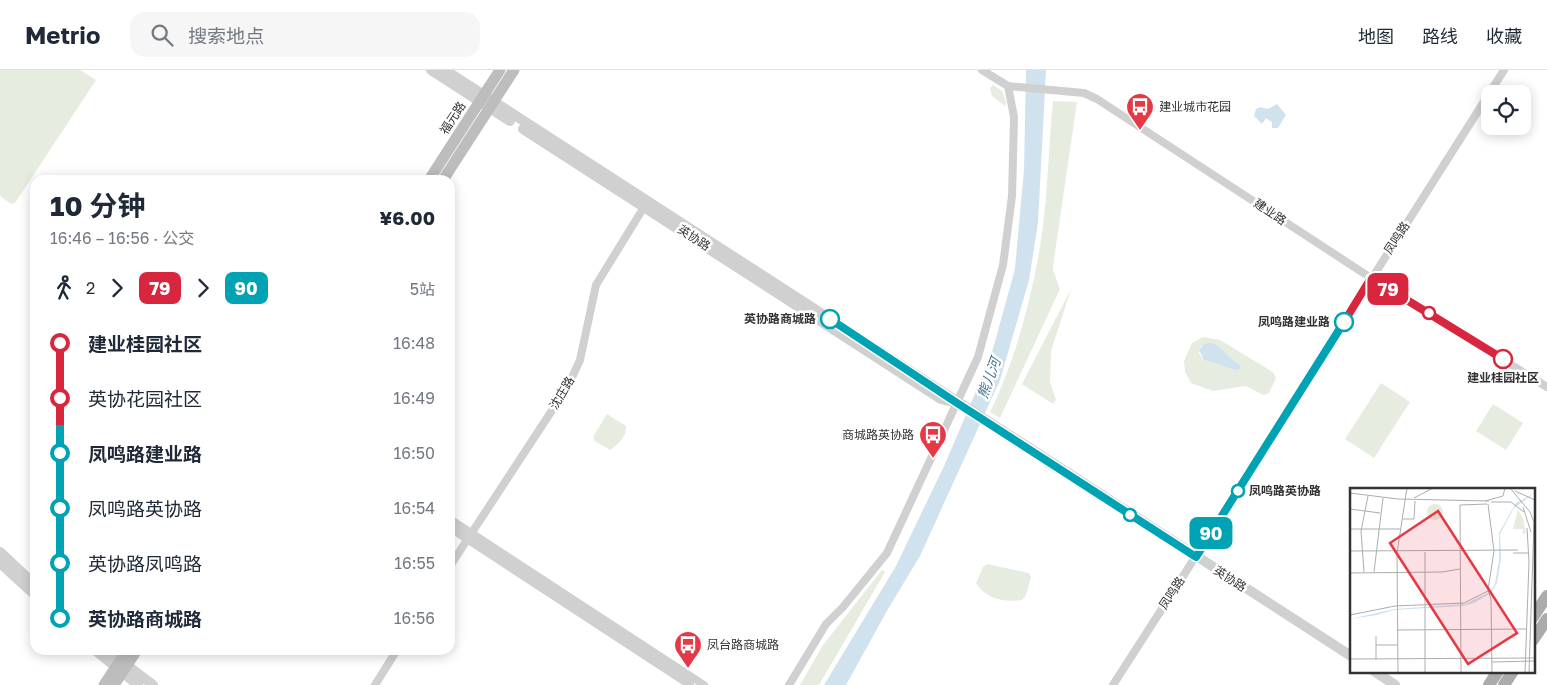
<!DOCTYPE html>
<html lang="zh">
<meta charset="utf-8">
<style>
body{margin:0;font-family:"Golos Text","Noto Sans SC",sans-serif;background:#f6f6f7;color:#1f2937;height:100vh;display:flex;flex-direction:column;font-size:19px;white-space:nowrap}
*{box-sizing:border-box;margin:0}
p{font-size:16px;color:#747a83}
.icon{flex:none;width:28px;height:28px;fill:none;stroke:currentColor;stroke-width:2;stroke-linecap:round;stroke-linejoin:round}
.map{position:relative;flex:1;overflow:hidden}
.side{position:absolute;left:30px;top:105px;width:425px;height:480px;display:flex;flex-direction:column;background:#fff;border-radius:15px;box-shadow:0 2px 12px #0003}
.side>*{flex:none}
.badge{padding:0 10px;border-radius:8px;font-size:18px;line-height:32px}
.fabs{position:absolute;left:1481px;top:15px;display:grid;gap:10px}
.fabs a{display:grid;place-items:center;width:50px;height:50px;border-radius:10px;background:#fff;box-shadow:0 2px 12px #0003;font-size:25px}
.map>.badge{position:absolute;translate:-50% -50%;box-shadow:0 0 0 2px #fff}
.legs{display:flex;align-items:center;gap:8px;height:55px;padding:0 20px;font-size:16px}
.legs p{margin-inline-start:auto}
.headline{display:flex;align-items:center;justify-content:space-between;height:85px;padding:0 20px}
h1{font-size:28px;font-weight:700;line-height:38px}
ul{padding:0 20px;list-style:none}
li{display:flex;align-items:center;gap:18px;height:55px;font-size:19px}
li i{display:grid;place-items:center;width:8px;height:100%;margin:0 6px;background:currentColor}
li i::after{content:'';width:12px;height:12px;margin:-6px;border:4px solid;border-radius:50%;background:#fff}
li p{margin-inline-start:auto}
li:first-child i{background:linear-gradient(#0000 50%,currentColor 0)}
li:last-child i{background:linear-gradient(currentColor 50%,#0000 0)}
header{display:flex;align-items:center;gap:30px;box-sizing:border-box;height:70px;padding:0 25px;background:#fff;border-bottom:1px solid #e0e1e3}
header strong{font-size:24px}
nav{display:flex;gap:28px;margin-inline-start:auto;font-size:18px}
.search{width:350px;height:45px;background:#f6f6f7;display:flex;align-items:center;gap:12px;box-sizing:border-box;padding:0 18px;border-radius:15px;color:#747a83;font-size:19px}
.map>svg:first-child{display:block}
.green{fill:#e6ecdf;fill-rule:evenodd}
.water{fill:#cfe2ee}
.lines{fill:none;stroke-linecap:round;stroke-linejoin:round}
.minor{stroke:#d0d0d0;stroke-width:8}
.tertiary{stroke:#d0d0d0;stroke-width:10}
.secondary{stroke:#bdbdbd;stroke-width:11}
.primary{stroke:#ababab;stroke-width:12}
.line-1-casing{stroke:#fff;stroke-width:11}
.line-2-casing{stroke:#fff;stroke-width:11}
.line-1{stroke:#d7263d;stroke-width:8}
.line-2{stroke:#00a3b4;stroke-width:8}
.stop-1-dot{fill:#fff;stroke:#d7263d;stroke-width:2.5}
.stop-2-dot{fill:#fff;stroke:#00a3b4;stroke-width:2.5}
.labels{text-anchor:middle;stroke-width:5;stroke-linejoin:round;paint-order:stroke}
.poi-label{font-size:12px;fill:#333;stroke:#fff;text-anchor:start}
.street-label{font-size:12px;fill:#333;stroke:#fff}
.stop-label{font-size:12px;font-weight:bold;fill:#333;stroke:#fff;text-anchor:end}
.water-label{font-size:14px;font-style:italic;fill:#3f7597;stroke:#fff}
.inset-road{fill:none;stroke:#adadad;stroke-width:1}
.view{fill:#e63946;fill-opacity:0.15;stroke:#e63946;stroke-width:2.5}
.inset-edge{fill:none;stroke:#333;stroke-width:2.5}
</style>
<header>
<strong>Metrio</strong>
<div class="search"><svg class="icon" aria-label="search" viewBox="0 0 24 24"><circle cx="10" cy="10" r="6"/><path d="M15 15l6 6"/></svg>搜索地点</div>
<nav><a>地图</a><a>路线</a><a>收藏</a></nav>
</header>
<div class="map">
<svg width="1547" height="615" viewBox="0 0 1547 615">
<rect width="100%" height="100%" fill="#fff"/>
<path class="green" d="M 0,0 L 80,0 L 96,10 L 15,133 L 11,134 L 0,126 Z
M 993,15 L 1002,21 L 1006,32 L 1005,36 L 992,26 L 990,18 Z
M 1053,31 L 1077,32 L 1054,189 L 1053,200 L 1060,219 L 1000,348 L 990,342 C 1017,287 1035,217 1043,156 C 1048,115 1049,72 1053,31 Z
M 1071,219 L 1051,281 L 1050,312 L 1056,330 L 1053,334 L 1022,314 Z
M 1203,267 L 1220,270 L 1273,302 L 1276,308 L 1269,323 L 1263,325 L 1246,316 L 1213,321 L 1191,313 L 1185,302 L 1184,291 L 1192,273 ZM 1201,276 L 1221,278 L 1228,287 L 1239,294 L 1235,300 L 1204,290 L 1199,283 Z
M 1381,313 L 1410,332 L 1374,388 L 1345,369 Z
M 1493,334 L 1523,353 L 1506,380 L 1476,361 Z
M 607,344 L 626,356 C 627,367 618,374 610,380 L 595,371 L 593,367 Z
M 987,494 L 1029,503 L 1031,507 L 1026,525 L 1022,530 C 1004,532 987,530 976,513 L 983,497 Z
M 882,500 L 885,502 L 819,615 L 800,615 L 823,575 Z"/>
<path class="water" d="M 1026,0 L 1046,0 L 1038,153 L 1029,210 L 1000,310 L 920,486 L 888,539 L 846,615 L 824,615 L 896,496 L 945,394 L 991,286 L 1015,199 L 1024,100 Z
M 1277,34 L 1286,45 L 1278,58 L 1272,58 L 1272,52 L 1266,48 L 1262,54 L 1254,46 L 1256,39 L 1260,37 L 1268,39 Z
M 1211,273 C 1223,276 1228,289 1239,294 L 1241,299 L 1235,300 L 1204,290 L 1199,280 L 1204,274 Z"/>
<g class="lines">
<path class="minor" d="M 982,0 L 1008,16 L 1084,23 L 1097,29 L 1371,208 L 1547,317
M 450,449 L 704,615
M 450,458 L 690,615
M 450,496 L 568,316 L 580,290 L 596,215 L 644,137
M 375,615 L 397,580
M 789,615 L 826,554 L 843,537 L 887,483 L 978,287 L 1003,195 L 1012,126 L 1014,47 L 1008,16
M 1113,615 C 1245,411 1374,205 1504,0"/>
<path class="tertiary" d="M 431,0 L 510,51
M 445,0 L 1351,586
M 523,59 L 941,329 L 953,332
M 0,482 L 35,515
M 0,493 L 35,525
M 95,580 L 138,615
M 107,580 L 153,615
M 1374,601 L 1395,615"/>
<path class="secondary" d="M 429,110 L 500,0
M 443,110 L 514,0
M 104,615 L 127,580
M 114,615 L 137,580"/>
<path class="primary" d="M 1533,547 L 1547,526
M 1533,570 L 1547,549
M 1489,615 L 1498,601
M 1504,615 L 1513,601"/>
</g>
<g class="lines">
<defs>
<path id="line-1" d="M 1344,252 L 1371,208 L 1503,289"/>
<path id="line-2" d="M 830,249 L 957,333 L 1196,487 L 1344,252"/>
</defs>
<use href="#line-1" class="line-1-casing"/>
<use href="#line-2" class="line-2-casing"/>
<use href="#line-1" class="line-1"/>
<use href="#line-2" class="line-2"/>
</g>
<defs>
<symbol id="bus-pin" viewBox="-11 -11 22 30"><path d="M0 17L-7.5 6A9.5 9.5 0 1 1 7.5 6Z" fill="#e63946" stroke="#fff"/><path d="M-5-6H5V4H4V6H2V4H-2V6H-4V4H-5ZM-3.5-4V0h7V-4ZM-3.5 1.2v1.5H-2V1.2ZM2 1.2v1.5H3.5V1.2Z" fill="#fff"/></symbol>
</defs>
<g fill-rule="evenodd">
<use href="#bus-pin" x="1124" y="21" width="32" height="43"/>
<use href="#bus-pin" x="917" y="349" width="32" height="43"/>
<use href="#bus-pin" x="672" y="559" width="32" height="43"/>
</g>
<g class="stop-1-dot">
<circle cx="1429" cy="243" r="6"/>
<circle cx="1503" cy="289" r="9"/>
</g>
<g class="stop-2-dot">
<circle cx="830" cy="249" r="9"/>
<circle cx="1344" cy="252" r="9"/>
<circle cx="1238" cy="421" r="6"/>
<circle cx="1130" cy="445" r="6"/>
</g>
<g class="labels">
<g class="poi-label">
<text x="1159" y="41">建业城市花园</text>
<text x="914" y="369" text-anchor="end">商城路英协路</text>
<text x="707" y="579">凤台路商城路</text>
</g>
<g class="street-label">
<text transform="translate(453 48) rotate(-57)" y="4">福元路</text>
<text transform="translate(1270 142) rotate(34)" y="4">建业路</text>
<text transform="translate(694 168) rotate(33)" y="4">英协路</text>
<text transform="translate(1397 168) rotate(-57)" y="4">凤鸣路</text>
<text transform="translate(562 323) rotate(-59)" y="4">沈庄路</text>
<text transform="translate(1230 509) rotate(33)" y="4">英协路</text>
<text transform="translate(1172 523) rotate(-57)" y="4">凤鸣路</text>
</g>
<g class="stop-label">
<text x="816" y="253">英协路商城路</text>
<text x="1330" y="256">凤鸣路建业路</text>
<text x="1503" y="312" text-anchor="middle">建业桂园社区</text>
<text x="1249" y="425" text-anchor="start">凤鸣路英协路</text>
</g>
<g class="water-label">
<text transform="translate(989 308) rotate(-70)" y="5">熊儿河</text>
</g>
</g>
<g transform="translate(1350 418)">
<rect width="185" height="185" fill="#fff"/>
<path d="M77 24a8 8 0 1 1 16 0a8 8 0 1 1-16 0ZM 168,22 L 173,30 L 176,45 L 172,46 L 173,41 L 163,41 Z" fill="#e6ecdf"/>
<path d="M 185,5 L 164,20 L 150,46 L 151,71 L 147,95 L 141,105 L 124,115 L 113,118 L 44,122 L 27,127 L 0,131 L 45,121 L 115,116 L 140,104 L 145,96 L 149,72 L 149,45 L 166,15 Z" fill="#cfe2ee"/>
<path class="inset-road" d="M 160,0 L 180,24 L 184,34 L 179,185M 165,3 L 185,12M 0,5 L 48,11 L 139,13M 64,10 L 83,0M 135,13 L 153,8 L 155,0M 141,14 L 161,14 L 174,24M 138,16 L 144,63 L 138,102 L 141,111 L 142,185M 173,19 L 181,44M 0,21 L 30,25M 53,31 L 64,31 L 65,13M 0,41 L 51,41M 0,63 L 168,62M 75,64 L 75,185M 163,65 L 179,65M 14,84 L 11,43 L 18,8M 24,84 L 33,10M 0,85 L 92,84 L 110,81M 0,127 L 45,118 L 114,115 L 138,103M 47,142 L 176,141M 26,157 L 47,157M 0,171 L 185,170M 26,172 L 26,148M 142,174 L 185,173M 48,185 L 47,65 L 57,0M 111,185 L 110,17 L 137,16M 175,185 L 179,74 L 177,40"/>
<path class="view" d="M 88,23 L 167,145 L 118,176 L 40,55 Z"/>
<rect width="185" height="185" class="inset-edge"/>
</g>
</svg>
<div class="fabs">
<a><svg class="icon" aria-label="locate" viewBox="0 0 24 24"><circle cx="12" cy="12" r="6"/><path d="M12 2v4M12 18v4M2 12h4M18 12h4"/></svg></a>
</div>
<b class="badge" style="left:1388px;top:219px;background:#d7263d;color:#fff">79</b>
<b class="badge" style="left:1211px;top:463px;background:#00a3b4;color:#fff">90</b>
<section class="side">
<div class="headline"><div><h1>10 分钟</h1><p>16:46 – 16:56 · 公交</p></div><b>¥6.00</b></div>
<div class="legs"><svg class="icon" aria-label="walk" viewBox="0 0 24 24"><circle cx="13" cy="4" r="2"/><path d="M13 8l-2 6 4 7M11 14l-3 7M7 12l3-4h3l4 4"/></svg>2<svg class="icon" aria-label="forward" viewBox="0 0 24 24"><path d="M9 5l7 7-7 7"/></svg><b class="badge" style="background:#d7263d;color:#fff">79</b><svg class="icon" aria-label="forward" viewBox="0 0 24 24"><path d="M9 5l7 7-7 7"/></svg><b class="badge" style="background:#00a3b4;color:#fff">90</b><p>5站</p></div>
<ul>
<li><i style="color:#d7263d"></i><b>建业桂园社区</b><p>16:48</p></li>
<li><i style="color:#d7263d"></i><span>英协花园社区</span><p>16:49</p></li>
<li><i style="color:#00a3b4"></i><b>凤鸣路建业路</b><p>16:50</p></li>
<li><i style="color:#00a3b4"></i><span>凤鸣路英协路</span><p>16:54</p></li>
<li><i style="color:#00a3b4"></i><span>英协路凤鸣路</span><p>16:55</p></li>
<li><i style="color:#00a3b4"></i><b>英协路商城路</b><p>16:56</p></li>
</ul>
</section>
</div>
